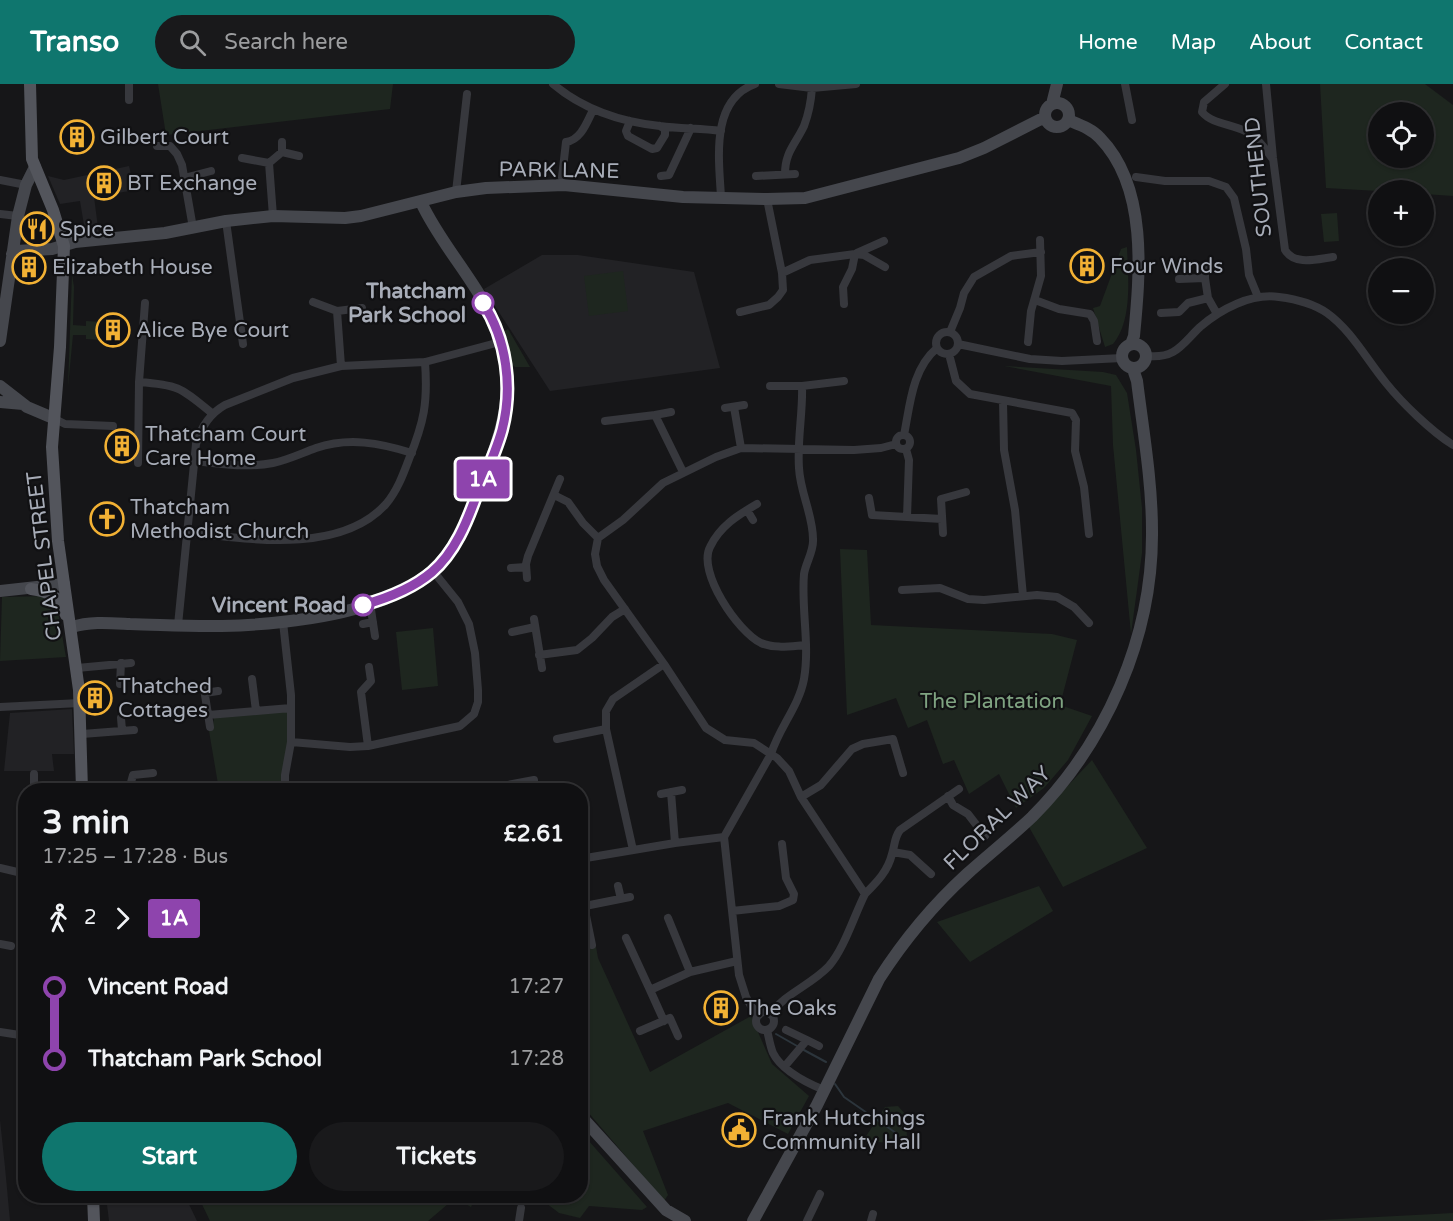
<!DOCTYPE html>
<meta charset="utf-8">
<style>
body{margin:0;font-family:"Varela Round",sans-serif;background:#19191b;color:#f1f3f6;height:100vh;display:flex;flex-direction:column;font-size:22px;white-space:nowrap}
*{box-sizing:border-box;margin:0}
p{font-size:20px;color:#9c9d9f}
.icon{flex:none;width:33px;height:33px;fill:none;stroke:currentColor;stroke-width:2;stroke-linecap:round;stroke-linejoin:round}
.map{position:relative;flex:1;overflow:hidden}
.drawer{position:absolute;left:18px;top:699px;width:570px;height:420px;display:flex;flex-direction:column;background:#101012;border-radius:24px;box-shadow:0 2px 4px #0004,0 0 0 2px #303032}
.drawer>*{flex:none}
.badge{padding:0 12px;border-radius:4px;font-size:21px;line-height:39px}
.buttons{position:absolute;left:1368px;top:18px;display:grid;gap:12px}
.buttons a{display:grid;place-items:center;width:66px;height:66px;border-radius:50%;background:#101012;box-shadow:0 2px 4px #0004,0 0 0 2px #303032;font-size:30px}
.map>.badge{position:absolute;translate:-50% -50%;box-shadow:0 0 0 3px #fff}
.legs{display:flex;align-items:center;gap:9px;height:66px;padding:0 24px;font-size:20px}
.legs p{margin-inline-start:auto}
.head{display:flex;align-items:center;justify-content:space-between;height:102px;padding:0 24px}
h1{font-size:33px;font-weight:800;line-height:45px}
.primary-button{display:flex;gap:12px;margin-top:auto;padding:12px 24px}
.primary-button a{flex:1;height:69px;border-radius:36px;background:#0f766e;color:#fff;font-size:24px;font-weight:800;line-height:69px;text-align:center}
.primary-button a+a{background:#19191b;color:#f1f3f6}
ul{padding:0 24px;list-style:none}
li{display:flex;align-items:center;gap:21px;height:72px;font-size:22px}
li i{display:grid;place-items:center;width:9px;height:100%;margin:0 8px;background:currentColor}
li i::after{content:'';width:15px;height:15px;margin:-8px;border:4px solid;border-radius:50%;background:#101012}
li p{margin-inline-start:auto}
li:first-child i{background:linear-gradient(#0000 50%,currentColor 0)}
li:last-child i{background:linear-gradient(currentColor 50%,#0000 0)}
header{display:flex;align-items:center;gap:36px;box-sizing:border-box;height:84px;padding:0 30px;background:#0f766e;color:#fff}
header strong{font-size:28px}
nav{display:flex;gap:33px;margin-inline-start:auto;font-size:21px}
.search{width:420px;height:54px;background:#19191b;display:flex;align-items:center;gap:15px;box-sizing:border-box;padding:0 21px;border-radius:33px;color:#9c9d9f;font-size:22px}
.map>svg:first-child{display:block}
.built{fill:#222225}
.green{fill:#1e261f;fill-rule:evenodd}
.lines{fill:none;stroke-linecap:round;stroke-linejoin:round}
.stream{stroke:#2c353c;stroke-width:2}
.street{stroke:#37383d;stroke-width:8}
.secondary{stroke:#45474d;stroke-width:12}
.primary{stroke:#53555c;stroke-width:12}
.line-1-casing{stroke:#fff;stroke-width:14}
.line-1{stroke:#8e44ad;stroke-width:9}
.stop-1-dot{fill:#fff;stroke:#8e44ad;stroke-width:3}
.labels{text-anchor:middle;stroke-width:4.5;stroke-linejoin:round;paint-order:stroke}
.poi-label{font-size:21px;fill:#a8adb8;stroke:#111113;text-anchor:start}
.street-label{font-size:21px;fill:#a8adb8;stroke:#111113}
.stop-label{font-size:21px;font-weight:bold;fill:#a8adb8;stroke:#111113;text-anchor:end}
.park-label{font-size:21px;fill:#7fa381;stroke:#111113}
</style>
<header>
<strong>Transo</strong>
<div class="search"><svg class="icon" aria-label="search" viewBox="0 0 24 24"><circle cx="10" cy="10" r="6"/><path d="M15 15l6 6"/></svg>Search here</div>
<nav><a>Home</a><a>Map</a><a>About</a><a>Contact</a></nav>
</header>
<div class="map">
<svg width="1453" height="1137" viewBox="0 0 1453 1137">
<rect width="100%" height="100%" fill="#161618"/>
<path class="built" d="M 129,82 L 135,106 L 94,113 L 99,151 L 86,153 L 80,117 L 60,120 L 48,92 L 64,96 Z
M 542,171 L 578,171 L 694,188 L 720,284 L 550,307 L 484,205 Z
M 72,625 L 74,670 L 52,670 L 54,687 L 4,687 L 10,629 Z
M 0,1036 L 5,1083 L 10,1137 L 0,1137 Z
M 106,1112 L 185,1112 L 197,1137 L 109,1137 Z"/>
<path class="green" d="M 158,0 L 393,0 L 390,25 L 166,51 Z
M 1320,0 L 1425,0 L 1453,21 L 1453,112 L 1424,110 L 1424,106 L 1378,107 L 1326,104 ZM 1378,28 L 1424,28 L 1424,74 L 1378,74 Z
M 1337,129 L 1339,157 L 1324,158 L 1321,130 Z
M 1127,163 C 1128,193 1133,236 1113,260 L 1105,263 L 1093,224 L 1100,222 L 1121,165 Z
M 623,187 L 628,227 L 589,232 L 584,192 Z
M 72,190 L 74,203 L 73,241 L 86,242 L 86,237 L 102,238 L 101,256 L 86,255 L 86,251 L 73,251 L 68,303 Z
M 508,245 L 530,283 L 515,283 L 510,279 L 503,248 Z
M 1004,282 L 1103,288 L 1116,291 L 1127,309 L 1136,366 L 1142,424 L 1142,469 L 1131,550 L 1113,361 L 1111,302 Z
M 840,465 L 867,466 L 871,541 L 1052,550 L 1077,556 L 1060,621 L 1092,632 L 1068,676 L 1044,704 L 1016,724 L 999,690 L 969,710 L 954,676 L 943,680 L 927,636 L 908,644 L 896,614 L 847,631 Z
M 48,512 L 57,523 L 66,573 L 0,577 L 2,513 Z
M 433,544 L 438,602 L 402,606 L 396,548 Z
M 291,624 L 285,706 L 219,706 L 208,641 L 213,640 L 214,634 Z
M 1092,676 L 1147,764 L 1063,803 L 1029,743 Z
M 1039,802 L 1053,827 L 970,878 L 937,838 Z
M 596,863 L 598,874 L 650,988 L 751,932 L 772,980 L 809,1012 L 788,1050 L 728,1019 L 643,1047 L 668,1111 L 664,1117 L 581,1020 L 580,866 Z
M 898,1022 L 906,1031 L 907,1056 L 890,1059 L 863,1057 L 885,1023 Z
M 581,1048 L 647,1123 L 642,1126 L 589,1122 L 580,1134 L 559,1129 L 537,1112 L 580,1112 Z
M 198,1112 L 476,1112 L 471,1123 L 455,1114 L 428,1137 L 210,1137 Z
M 1453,1129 L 1453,1137 L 1302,1137 Z"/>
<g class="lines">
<path class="stream" d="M 776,950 L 797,962
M 802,965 L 826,978
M 835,1000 L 844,1013 L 896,1049"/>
<path class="street" d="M 553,0 C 584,26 621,38 660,42 C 681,45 701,44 721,47
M 779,0 L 812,4 L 856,0
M 1125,0 L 1132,36
M 1225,0 L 1204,18 L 1202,28 C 1212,40 1231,40 1245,47 C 1257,53 1264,63 1272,74
M 1266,0 L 1273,74 L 1285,166 C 1295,182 1317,175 1333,173
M 129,16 L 129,0
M 630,37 L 626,47 L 628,52 L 652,65 L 657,64 L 665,51 L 665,45 L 660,42
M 157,62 L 170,62 L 177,70 L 182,81 L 193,144
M 282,68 L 282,58
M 242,74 L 269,79
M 785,90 C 785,68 795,61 804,42 C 809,29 811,18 812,4
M 661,92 L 669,91 L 691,44
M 756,92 L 795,90
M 562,93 L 566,58 C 581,56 587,38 593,26
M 1136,93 L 1165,97 L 1209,97 L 1226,103 L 1234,114 L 1246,165 L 1249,191 L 1258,213
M 184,94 L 211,87
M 0,96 L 26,101
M 456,108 L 467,10
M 721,113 C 719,76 710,16 755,0
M 0,130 L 18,132
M 273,132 L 269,79 L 282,68 L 299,72
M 226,137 L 243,260
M 857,169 L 884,157
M 855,170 L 864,171 L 885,183
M 1205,183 L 1205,194
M 782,189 L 810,176 L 855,170 L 852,185 L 843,203 L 844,220
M 1179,195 L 1205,194 L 1208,214 L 1217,230
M 1035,216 L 1059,225 L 1090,230 L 1094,237 L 1097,257
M 313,218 L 337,227
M 145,219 L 139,298 C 180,301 181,304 213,330
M 740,228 L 769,221 L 778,213 L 783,206 L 782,189 L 767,115
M 1161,229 L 1179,228 L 1188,219 L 1208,214
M936 259a11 11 0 1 1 22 0a11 11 0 1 1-22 0Z
M 950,248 L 960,224 L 964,209 L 974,193 L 1011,172 L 1041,168
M 1028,258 L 1031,227 L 1041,192 L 1040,156
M 958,260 L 1030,275 L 1062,277 L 1122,274
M 949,270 L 956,297 L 970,310 L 1072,329 L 1076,336 L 1075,367 L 1084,403 L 1089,450
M 1147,272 C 1176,275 1182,260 1200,243 C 1221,225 1251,209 1279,213 C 1295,215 1314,220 1327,229 C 1351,246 1367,276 1386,299 C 1402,319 1431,347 1453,361
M 341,282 L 337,227 L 362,224
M 770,302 L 802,302
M 1003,317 L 1004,366 L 1015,426 L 1023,512
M 734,323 L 741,364
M 725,324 L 744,321
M 655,331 L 671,328
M 53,334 L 65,340 L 113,342
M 605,337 L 655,331 L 683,388
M896 358a7 7 0 1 1 14 0a7 7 0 1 1-14 0Z
M 904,351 C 910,321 912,285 937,264
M 906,365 L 909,376 L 907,433
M 194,377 C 220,380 247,384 273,379 C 288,376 302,369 316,364 C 349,353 380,359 412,369
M 138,379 L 139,298
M 554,411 L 568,418 L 583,439 L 598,454
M 869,414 L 872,431 L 942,435
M 757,420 C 738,431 720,442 710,463 C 697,488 738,548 761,559 C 775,565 791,562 806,561
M 747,426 L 753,436
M 186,448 C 247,455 340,471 386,420 C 397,407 403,391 409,375 C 424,338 428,319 425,278
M 943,449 L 941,415 L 966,408
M 511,484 L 526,483
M 527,494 L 526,480 L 528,472 L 560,395
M 902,506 L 940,504 L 968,515 L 984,516 L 1037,511 L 1057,513 L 1074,523 L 1089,539
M 370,519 L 375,552
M 534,535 L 542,584
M 283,538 L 291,611 L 291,658 L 285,691 L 285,706
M 363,540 L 373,538
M 178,541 L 196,360 C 201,343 209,330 225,321 L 293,294 L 341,282 L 425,278 L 500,258
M 512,548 L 535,543
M 539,571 L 577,566 L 592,554 L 612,533 L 625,525
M 77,584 L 131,579
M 252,595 L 256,627
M 120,600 L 121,579
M 204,605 L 210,643
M 205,609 L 218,607
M 0,623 L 80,619
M 208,631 L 291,624
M 121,634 L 122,646
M 82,650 L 134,646
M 557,655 L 606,645
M 291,658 L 350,663 L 368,662 L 460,642 L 474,630 L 478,618 L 478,606 L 475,569 L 469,540 L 458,518 L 433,487
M 368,662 L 361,608 L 371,597 L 369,583
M 82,701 L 130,702 L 141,706
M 130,702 L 133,691 L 153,689
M 218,704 L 218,706
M 34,706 L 82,706
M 34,706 L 34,690
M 481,706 L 534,696
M 671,708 L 675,759
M 661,710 L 682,706
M 948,712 L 953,721 L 968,730 L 985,752
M 801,713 L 821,701 L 852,665 L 863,660 L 893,655 L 903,689
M 633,766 L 606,645 L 606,627 L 613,615 L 664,580
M 893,768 L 910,771 L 931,790
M 580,775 L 675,759 L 724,753
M 0,784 L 26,790
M 580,802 L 592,861
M 618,802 L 621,815
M 865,810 C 877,798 888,787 892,770 C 895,761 894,754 900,746 L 959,705
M 585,822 L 630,813
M 732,827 L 779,822 L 793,816 L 794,810 L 786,794 L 782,760
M 668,834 L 690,888
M 626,854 L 650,906
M 0,860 L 11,862
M756 937a9 9 0 1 1 18 0a9 9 0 1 1-18 0Z
M 770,930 C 786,909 811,901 829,882 C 844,865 854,832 865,810 L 801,713 L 789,687 L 777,674 L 754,659 L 725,656 L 706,644 L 664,580 L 604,496 L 597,482 L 595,470 L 598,454 L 623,436 L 663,399 L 716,373 L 741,364 L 854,366 L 881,364 L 896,360
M 759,931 L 751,922 L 746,913 L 739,891 L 724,753 L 771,670 C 779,644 799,622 804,595 C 810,560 801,525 804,490 C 806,478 814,467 813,455 C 813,431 800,408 799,384 C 797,356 803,329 802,302 L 844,297
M 664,937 L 650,906 L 690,888 L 737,877
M 767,946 C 769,954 770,962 773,969 C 782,987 807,999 824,1006
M 786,946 L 807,956
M 640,947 L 670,934 L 678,952
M 0,948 L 26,952
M 785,982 L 807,956 L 819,962
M 519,1137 L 521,1124
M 807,1137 L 820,1110
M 871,1137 L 873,1130"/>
<path class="secondary" d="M1045 31a12 12 0 1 1 24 0a12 12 0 1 1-24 0Z
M 1052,20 L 1057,0
M 1068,36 C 1080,41 1092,45 1100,54 C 1148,103 1140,190 1134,252 L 1131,260
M 12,170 L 16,167 L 52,165 L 75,158 L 165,149 L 226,137 L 273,132 L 345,134 L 361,132 L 456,108 L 486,104 L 564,101 L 683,113 L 767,115 L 805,114 L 959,74 L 984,64 L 1045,33
M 0,257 L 18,132 L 26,101 L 35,83
M1122 272a12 12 0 1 1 24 0a12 12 0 1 1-24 0Z
M 0,302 L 27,323 L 53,334
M 0,318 L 23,320
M 0,507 L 64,500
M 72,543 C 90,537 111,539 130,540 C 170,541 209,544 248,541 C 310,537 405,525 445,473 C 466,447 476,414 488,383 C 505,339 514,302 500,255 C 485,205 443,166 421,118
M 580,1031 L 666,1126 L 685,1137
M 753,1137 L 817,1021 L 879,895 C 904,856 933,821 967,790 C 988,771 1011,753 1032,733 C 1106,659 1153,553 1152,447 C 1152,397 1143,346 1137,297 L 1133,285"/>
<path class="primary" d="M 30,0 L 32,75 L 53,126 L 64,162 L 60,263 L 52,363 L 58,457 L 79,606 L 82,706
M 31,505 C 49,507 60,513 66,531
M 93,1112 L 94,1137"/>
</g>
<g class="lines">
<defs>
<path id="line-1" d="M 363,521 C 388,514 412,505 432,488 C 455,468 467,438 477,410 C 486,389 496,368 502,346 C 513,304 507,256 483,219"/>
</defs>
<use href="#line-1" class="line-1-casing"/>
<use href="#line-1" class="line-1"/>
</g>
<defs>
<symbol id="building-ring" viewBox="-11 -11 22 22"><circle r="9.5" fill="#111113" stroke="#f2b134" stroke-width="1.5"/><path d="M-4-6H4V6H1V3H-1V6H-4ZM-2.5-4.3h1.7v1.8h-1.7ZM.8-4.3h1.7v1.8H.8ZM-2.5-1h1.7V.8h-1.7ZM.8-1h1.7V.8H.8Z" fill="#f2b134"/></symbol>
<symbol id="restaurant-ring" viewBox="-11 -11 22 22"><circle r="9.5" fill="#111113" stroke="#f2b134" stroke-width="1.5"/><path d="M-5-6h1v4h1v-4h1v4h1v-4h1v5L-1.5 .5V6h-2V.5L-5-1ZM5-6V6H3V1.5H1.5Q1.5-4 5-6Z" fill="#f2b134"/></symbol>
<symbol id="church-ring" viewBox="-11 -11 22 22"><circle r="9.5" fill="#111113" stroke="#f2b134" stroke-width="1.5"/><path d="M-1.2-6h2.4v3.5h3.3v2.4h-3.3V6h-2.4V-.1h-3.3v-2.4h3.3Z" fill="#f2b134"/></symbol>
<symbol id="civic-ring" viewBox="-11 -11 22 22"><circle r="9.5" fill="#111113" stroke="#f2b134" stroke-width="1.5"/><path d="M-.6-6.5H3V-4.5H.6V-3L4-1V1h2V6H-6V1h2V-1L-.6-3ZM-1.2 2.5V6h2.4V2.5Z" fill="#f2b134"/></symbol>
</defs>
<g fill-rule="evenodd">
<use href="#building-ring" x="58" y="34" width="38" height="38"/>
<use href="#building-ring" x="85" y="80" width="38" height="38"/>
<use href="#restaurant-ring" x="18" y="126" width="38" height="38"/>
<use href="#building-ring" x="1068" y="163" width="38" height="38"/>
<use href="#building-ring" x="10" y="164" width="38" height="38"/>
<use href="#building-ring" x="94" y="227" width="38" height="38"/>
<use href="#building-ring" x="103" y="343" width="38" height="38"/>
<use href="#church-ring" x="88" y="416" width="38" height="38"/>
<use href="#building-ring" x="76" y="595" width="38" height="38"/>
<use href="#building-ring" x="702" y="905" width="38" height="38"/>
<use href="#civic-ring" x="720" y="1027" width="38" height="38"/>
</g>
<g class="stop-1-dot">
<circle cx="483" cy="219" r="10"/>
<circle cx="363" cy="521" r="10"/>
</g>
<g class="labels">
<g class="poi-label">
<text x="100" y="60">Gilbert Court</text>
<text x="127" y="106">BT Exchange</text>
<text x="60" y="152">Spice</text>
<text x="1110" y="189">Four Winds</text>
<text x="52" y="190">Elizabeth House</text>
<text x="136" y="253">Alice Bye Court</text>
<text x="145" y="357">Thatcham Court<tspan x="145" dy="24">Care Home</tspan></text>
<text x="130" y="430">Thatcham<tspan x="130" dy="24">Methodist Church</tspan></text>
<text x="118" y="609">Thatched<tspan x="118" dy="24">Cottages</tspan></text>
<text x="744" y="931">The Oaks</text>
<text x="762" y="1041">Frank Hutchings<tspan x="762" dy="24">Community Hall</tspan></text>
</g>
<g class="street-label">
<text transform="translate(559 86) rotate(1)" y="7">PARK LANE</text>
<text transform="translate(1258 93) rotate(-96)" y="7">SOUTHEND</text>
<text transform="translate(44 472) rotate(-97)" y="7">CHAPEL STREET</text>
<text transform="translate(997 734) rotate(-44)" y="7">FLORAL WAY</text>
</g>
<g class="stop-label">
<text x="466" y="214">Thatcham<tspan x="466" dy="24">Park School</tspan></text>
<text x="346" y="528">Vincent Road</text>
</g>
<g class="park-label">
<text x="992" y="624">The Plantation</text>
</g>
</g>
</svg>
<div class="buttons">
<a><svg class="icon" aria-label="locate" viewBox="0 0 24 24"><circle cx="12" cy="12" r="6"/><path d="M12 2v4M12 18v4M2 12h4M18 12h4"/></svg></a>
<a>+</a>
<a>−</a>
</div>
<b class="badge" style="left:483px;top:395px;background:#8e44ad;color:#fff">1A</b>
<section class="drawer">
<div class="head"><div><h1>3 min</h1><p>17:25 – 17:28 · Bus</p></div><b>£2.61</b></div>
<div class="legs"><svg class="icon" aria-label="walk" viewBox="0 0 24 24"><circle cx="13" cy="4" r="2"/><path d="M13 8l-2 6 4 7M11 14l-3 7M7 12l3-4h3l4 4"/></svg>2<svg class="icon" aria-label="forward" viewBox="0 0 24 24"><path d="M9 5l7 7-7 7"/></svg><b class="badge" style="background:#8e44ad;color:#fff">1A</b></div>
<ul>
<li><i style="color:#8e44ad"></i><b>Vincent Road</b><p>17:27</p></li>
<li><i style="color:#8e44ad"></i><b>Thatcham Park School</b><p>17:28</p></li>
</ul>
<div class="primary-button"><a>Start</a><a>Tickets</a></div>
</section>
</div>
